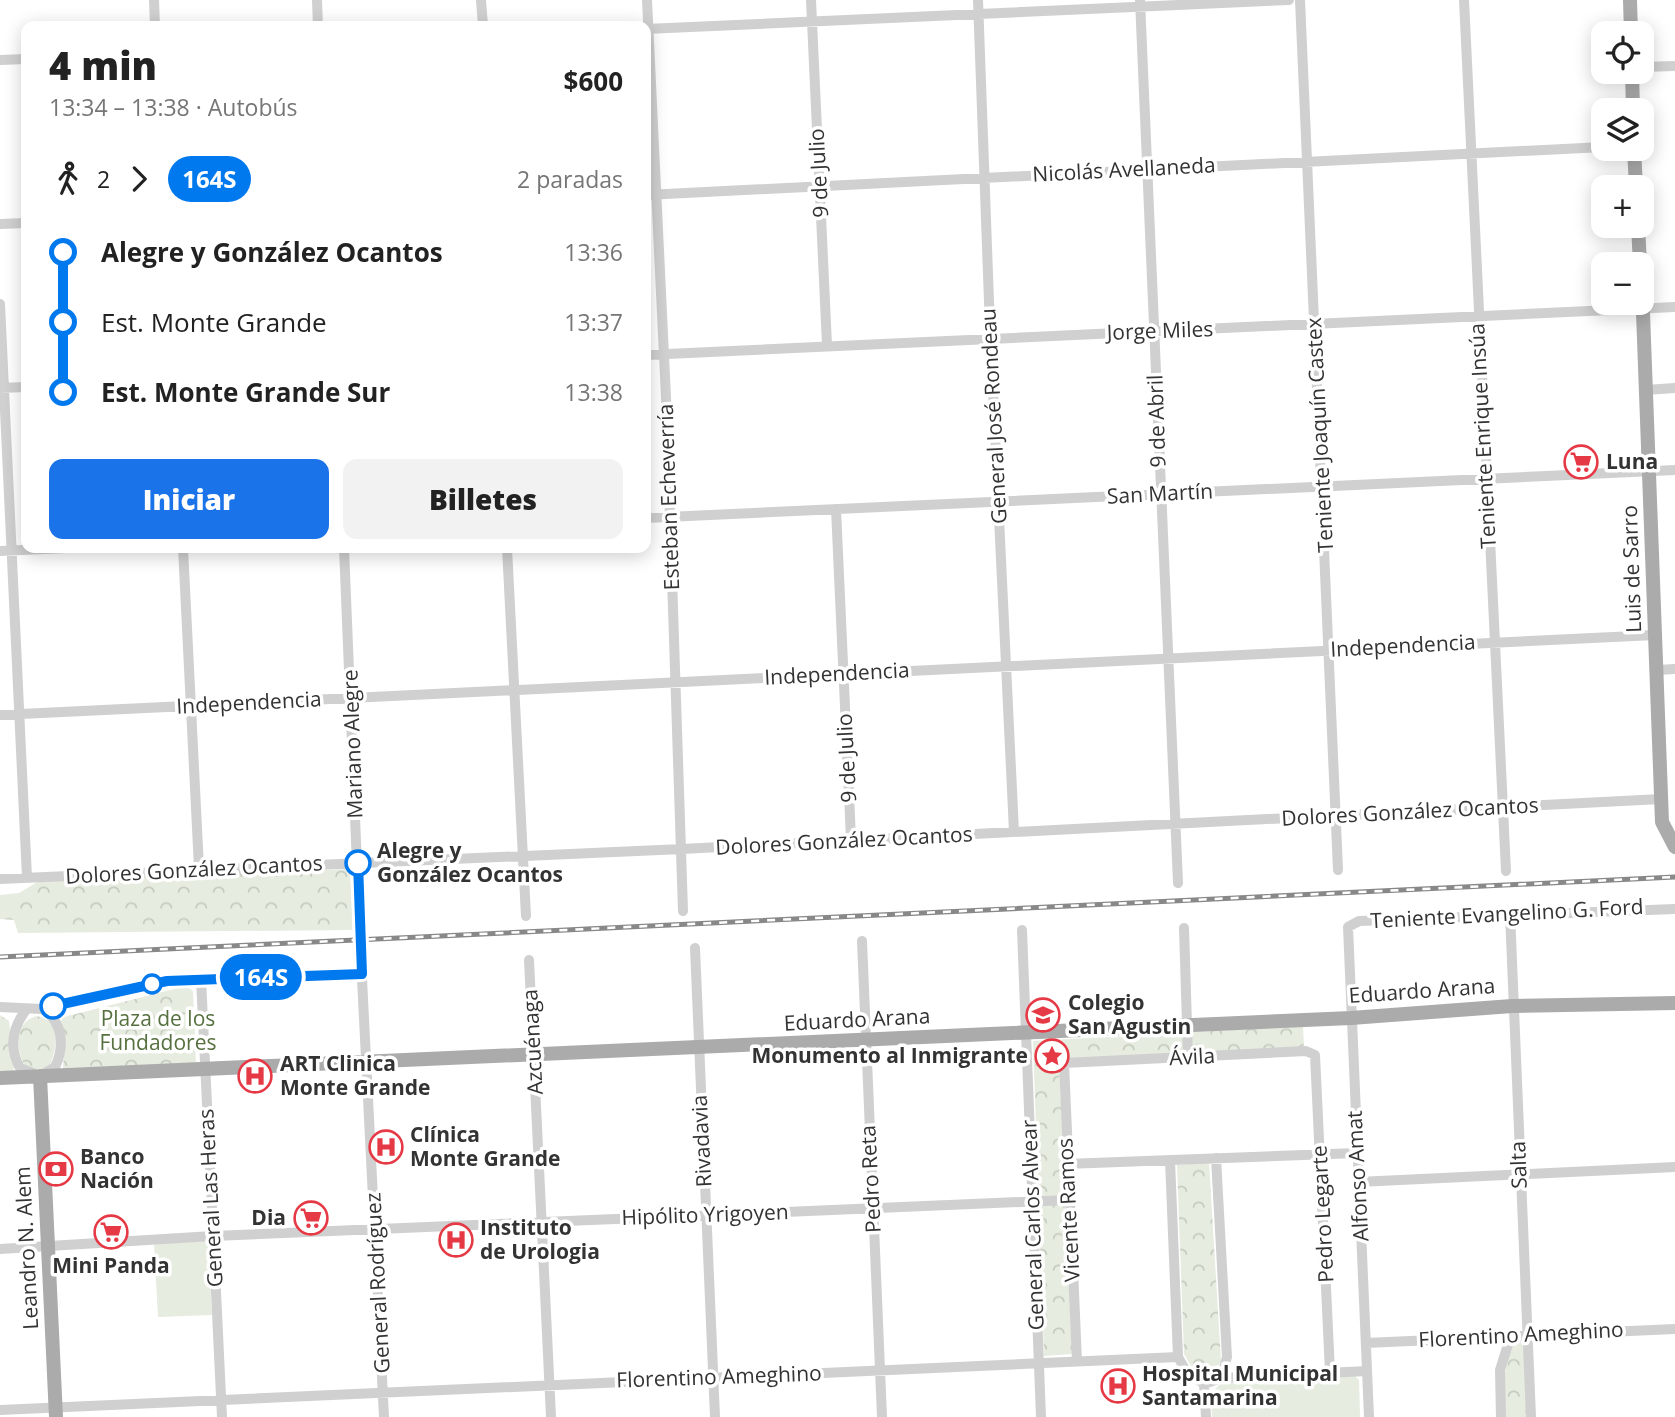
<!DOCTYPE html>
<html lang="es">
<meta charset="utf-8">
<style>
body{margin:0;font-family:"Open Sans",sans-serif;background:#f2f2f2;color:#222;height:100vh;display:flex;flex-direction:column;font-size:26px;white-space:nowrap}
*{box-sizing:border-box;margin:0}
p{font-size:23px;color:#767676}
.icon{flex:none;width:38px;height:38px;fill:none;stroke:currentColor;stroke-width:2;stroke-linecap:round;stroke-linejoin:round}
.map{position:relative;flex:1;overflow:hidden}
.side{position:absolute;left:21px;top:21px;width:630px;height:532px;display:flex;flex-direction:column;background:#fff;border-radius:14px;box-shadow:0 4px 18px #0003}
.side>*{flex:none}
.badge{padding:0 14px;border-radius:23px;font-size:24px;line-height:46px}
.tools{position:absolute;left:1591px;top:21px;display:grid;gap:14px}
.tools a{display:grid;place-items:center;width:63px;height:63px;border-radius:14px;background:#fff;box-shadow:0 4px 18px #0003;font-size:35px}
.map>.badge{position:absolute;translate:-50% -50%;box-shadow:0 0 0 4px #fff}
.legs{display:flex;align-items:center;gap:10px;height:77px;padding:0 28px;font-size:23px}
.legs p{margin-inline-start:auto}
.overview{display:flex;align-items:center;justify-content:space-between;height:119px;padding:0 28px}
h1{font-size:38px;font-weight:800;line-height:52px}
.primary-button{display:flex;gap:14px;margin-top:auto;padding:14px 28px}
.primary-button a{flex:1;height:80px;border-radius:14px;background:#1a73e8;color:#fff;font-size:28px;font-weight:800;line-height:80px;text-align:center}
.primary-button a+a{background:#f2f2f2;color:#222}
ul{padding:0 28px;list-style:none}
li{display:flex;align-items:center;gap:24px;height:70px;font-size:26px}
li i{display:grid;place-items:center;width:10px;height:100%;margin:0 9px;background:currentColor}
li i::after{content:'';width:18px;height:18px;margin:-9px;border:5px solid;border-radius:50%;background:#fff}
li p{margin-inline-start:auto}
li:first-child i{background:linear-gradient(#0000 50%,currentColor 0)}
li:last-child i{background:linear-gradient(currentColor 50%,#0000 0)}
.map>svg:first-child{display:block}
.forest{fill:url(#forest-crowns)}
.pitch{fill:#e6ecdf}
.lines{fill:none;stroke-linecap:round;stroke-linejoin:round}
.minor{stroke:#d0d0d0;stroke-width:10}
.major{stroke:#ababab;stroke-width:14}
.rail-casing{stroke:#888;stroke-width:5}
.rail{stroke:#fff;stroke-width:2.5;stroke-dasharray:8;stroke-linecap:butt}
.line-1-casing{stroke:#fff;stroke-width:16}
.line-1{stroke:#0079ef;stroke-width:10}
.stop-1-dot{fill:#fff;stroke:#0079ef;stroke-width:3.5}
.labels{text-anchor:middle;stroke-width:7;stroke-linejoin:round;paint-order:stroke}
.street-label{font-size:21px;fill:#333;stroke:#fff}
.poi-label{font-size:21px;font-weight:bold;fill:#333;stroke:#fff;text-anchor:start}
.stop-label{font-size:21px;font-weight:bold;fill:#333;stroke:#fff;text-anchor:start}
.park-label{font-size:21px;fill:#56703f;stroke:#fff}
</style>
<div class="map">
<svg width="1675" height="1417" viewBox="0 0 1675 1417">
<defs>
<pattern id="forest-crowns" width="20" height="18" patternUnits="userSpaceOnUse" patternTransform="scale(1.75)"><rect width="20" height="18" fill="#e6ecdf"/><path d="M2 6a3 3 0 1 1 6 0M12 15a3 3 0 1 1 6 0" fill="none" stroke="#c6cbc0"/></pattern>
</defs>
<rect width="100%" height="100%" fill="#fff"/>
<path class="forest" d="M 350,869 L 353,930 L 18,933 L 14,920 L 0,919 L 0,895 L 19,893 L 39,881 Z
M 186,986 L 193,991 L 196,1064 L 63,1068 L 65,1037 L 61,1021 L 64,1017 Z
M 0,1015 L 9,1021 L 14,1068 L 13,1071 L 0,1074 Z
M 36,1016 C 65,1021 56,1051 48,1070 L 27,1069 C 16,1053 12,1024 36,1016 Z
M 1303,1026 L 1304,1048 L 1059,1061 L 1073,1354 L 1044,1356 L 1033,1041 Z
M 1209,1162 L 1221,1361 L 1214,1372 L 1204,1375 L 1192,1368 L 1184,1354 L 1177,1165 Z
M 1521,1339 L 1524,1344 L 1527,1417 L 1506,1417 C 1505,1400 1500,1344 1521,1339 Z"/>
<path class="pitch" d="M 208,1241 L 212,1315 L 158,1317 L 154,1243 Z
M 1354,1375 L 1359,1380 L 1360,1417 L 1212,1417 L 1211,1394 L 1221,1383 Z"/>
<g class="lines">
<path class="minor" d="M 154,0 L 155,26
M 317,0 L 318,26
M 481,0 L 483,26
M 647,0 L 666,397 L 683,911
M 811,0 L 827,345
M 978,0 L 990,329 L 1014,832
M 1140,0 L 1178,883
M 1300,0 L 1338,870
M 1464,0 L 1506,871
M 646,29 L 1289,0
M 0,60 L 26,59
M 1642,67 L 1675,66
M 646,195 L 1603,147
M 0,224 L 26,223
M 0,304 L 27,878
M 646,355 L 1675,307
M 0,388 L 26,387
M 1646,390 L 1675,388
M 836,509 L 851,839
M 646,518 L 1675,470
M 183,548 L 199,868
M 344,548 L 360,939 L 384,1417
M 507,548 L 526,916
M 0,551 L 67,548
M 1657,670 L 1675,669
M 0,715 L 1655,635
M 0,879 L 682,849 L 1661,799
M 1510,913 L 1531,1417
M 1184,928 L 1188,1057
M 1022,930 L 1041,1417
M 862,941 L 882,1417
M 695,948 L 715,1417
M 529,960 L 551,1417
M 201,979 L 222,1417
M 0,1007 L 42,1009 L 167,981 L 362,974
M 26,1010 C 12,1028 9,1048 20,1068 L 40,1076 L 55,1067 C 65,1046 63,1021 42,1009
M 1216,1158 L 1227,1357 L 1221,1378
M 1170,1160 L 1178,1357 L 1186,1371 L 1204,1384 L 1221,1378 L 1367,1371
M 1066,1164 L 1357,1153
M 1358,1182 L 1675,1167
M 0,1249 L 213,1236 L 1068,1200
M 1366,1343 L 1675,1329
M 1077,1361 L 1064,1063 L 1306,1051 L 1315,1055 L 1330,1372
M 1204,1384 L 1206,1417
M 0,1410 L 1178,1357
M 1369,1417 L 1348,927 L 1359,921 L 1675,909
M 1501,1417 L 1500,1370 L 1511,1335"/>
<path class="major" d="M 1630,0 L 1631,33
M 1632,72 L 1633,110
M 1634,149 L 1636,187
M 1638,226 L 1640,264
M 1642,286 L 1662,822 L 1675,847
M 40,1076 L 56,1417
M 0,1078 L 1351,1018 L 1512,1006 L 1675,1003"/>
<defs>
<path id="rail" d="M 0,957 L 1675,877"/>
</defs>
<use href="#rail" class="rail-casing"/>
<use href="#rail" class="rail"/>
</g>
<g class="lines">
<defs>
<path id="line-1" d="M 53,1006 L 167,981 L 362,974 L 358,863"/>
</defs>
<use href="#line-1" class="line-1-casing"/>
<use href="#line-1" class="line-1"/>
</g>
<defs>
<symbol id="supermarket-ring" viewBox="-11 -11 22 22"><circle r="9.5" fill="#fff" stroke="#e63946" stroke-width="1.5"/><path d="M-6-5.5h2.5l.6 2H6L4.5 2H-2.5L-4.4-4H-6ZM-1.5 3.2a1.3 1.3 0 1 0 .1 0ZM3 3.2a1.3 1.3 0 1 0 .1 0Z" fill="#e63946"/></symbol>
<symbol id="school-ring" viewBox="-11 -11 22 22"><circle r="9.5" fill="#fff" stroke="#e63946" stroke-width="1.5"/><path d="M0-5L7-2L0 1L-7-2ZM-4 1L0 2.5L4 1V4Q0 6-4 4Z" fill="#e63946"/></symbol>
<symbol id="sight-ring" viewBox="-11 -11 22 22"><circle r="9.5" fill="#fff" stroke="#e63946" stroke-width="1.5"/><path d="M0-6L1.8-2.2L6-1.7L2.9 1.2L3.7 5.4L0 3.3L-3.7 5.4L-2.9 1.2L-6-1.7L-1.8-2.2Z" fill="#e63946"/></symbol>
<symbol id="hospital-ring" viewBox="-11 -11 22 22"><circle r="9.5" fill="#fff" stroke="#e63946" stroke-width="1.5"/><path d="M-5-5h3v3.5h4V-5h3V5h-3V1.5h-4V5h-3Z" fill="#e63946"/></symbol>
<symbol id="bank-ring" viewBox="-11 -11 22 22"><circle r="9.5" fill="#fff" stroke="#e63946" stroke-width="1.5"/><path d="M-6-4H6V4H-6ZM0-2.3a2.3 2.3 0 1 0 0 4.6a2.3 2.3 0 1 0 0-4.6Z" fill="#e63946"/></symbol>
</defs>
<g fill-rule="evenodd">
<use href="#supermarket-ring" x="1562" y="443" width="38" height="38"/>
<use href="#school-ring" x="1024" y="996" width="38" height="38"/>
<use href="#sight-ring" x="1033" y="1037" width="38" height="38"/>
<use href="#hospital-ring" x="236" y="1057" width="38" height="38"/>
<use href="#hospital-ring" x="367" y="1128" width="38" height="38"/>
<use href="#bank-ring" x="37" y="1150" width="38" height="38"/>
<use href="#supermarket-ring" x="292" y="1199" width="38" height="38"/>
<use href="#supermarket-ring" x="92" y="1213" width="38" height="38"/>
<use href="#hospital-ring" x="437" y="1221" width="38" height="38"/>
<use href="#hospital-ring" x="1099" y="1367" width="38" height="38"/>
</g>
<g class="stop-1-dot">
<circle cx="358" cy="863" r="12"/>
<circle cx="152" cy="984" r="9"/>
<circle cx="53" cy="1006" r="12"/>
</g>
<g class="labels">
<g class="street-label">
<text transform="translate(1124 170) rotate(-3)" y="7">Nicolás Avellaneda</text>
<text transform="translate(819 173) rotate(-93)" y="7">9 de Julio</text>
<text transform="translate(1160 331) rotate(-2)" y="7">Jorge Miles</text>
<text transform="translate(994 416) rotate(-93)" y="7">General José Rondeau</text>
<text transform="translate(1157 421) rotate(-92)" y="7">9 de Abril</text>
<text transform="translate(1320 435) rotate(-93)" y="7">Teniente Joaquín Castex</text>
<text transform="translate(1483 436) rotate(-93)" y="7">Teniente Enrique Insúa</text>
<text transform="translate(1160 494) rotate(-3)" y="7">San Martín</text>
<text transform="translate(669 497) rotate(-92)" y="7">Esteban Echeverría</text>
<text transform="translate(1632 569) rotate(-92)" y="7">Luis de Sarro</text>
<text transform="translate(1403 646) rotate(-3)" y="7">Independencia</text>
<text transform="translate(837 674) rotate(-3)" y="7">Independencia</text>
<text transform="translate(249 703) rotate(-3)" y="7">Independencia</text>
<text transform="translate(353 744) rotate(-92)" y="7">Mariano Alegre</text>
<text transform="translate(847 758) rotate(-93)" y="7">9 de Julio</text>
<text transform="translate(1410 812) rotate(-3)" y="7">Dolores González Ocantos</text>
<text transform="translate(844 841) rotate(-3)" y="7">Dolores González Ocantos</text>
<text transform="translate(194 870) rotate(-3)" y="7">Dolores González Ocantos</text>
<text transform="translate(1507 914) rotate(-3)" y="7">Teniente Evangelino G. Ford</text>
<text transform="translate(1422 991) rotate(-4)" y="7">Eduardo Arana</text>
<text transform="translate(857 1020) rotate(-3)" y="7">Eduardo Arana</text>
<text transform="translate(533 1042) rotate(-93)" y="7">Azcuénaga</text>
<text transform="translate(1192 1057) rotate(-3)" y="7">Ávila</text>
<text transform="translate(702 1141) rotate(-93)" y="7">Rivadavia</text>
<text transform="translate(1519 1165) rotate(-92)" y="7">Salta</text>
<text transform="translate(1358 1176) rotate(-93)" y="7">Alfonso Amat</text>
<text transform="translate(871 1179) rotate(-93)" y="7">Pedro Reta</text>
<text transform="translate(211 1198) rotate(-93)" y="7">General Las Heras</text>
<text transform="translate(1069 1210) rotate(-93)" y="7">Vicente Ramos</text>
<text transform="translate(1323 1214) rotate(-93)" y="7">Pedro Legarte</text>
<text transform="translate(705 1215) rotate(-2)" y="7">Hipólito Yrigoyen</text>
<text transform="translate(1033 1225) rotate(-92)" y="7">General Carlos Alvear</text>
<text transform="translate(27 1248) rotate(-93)" y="7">Leandro N. Alem</text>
<text transform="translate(378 1283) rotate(-93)" y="7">General Rodríguez</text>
<text transform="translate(1521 1335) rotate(-3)" y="7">Florentino Ameghino</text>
<text transform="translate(719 1377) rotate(-2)" y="7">Florentino Ameghino</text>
</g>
<g class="poi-label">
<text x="1606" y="469">Luna</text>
<text x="1068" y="1010">Colegio<tspan x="1068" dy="24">San Agustin</tspan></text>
<text x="1028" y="1063" text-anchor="end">Monumento al Inmigrante</text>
<text x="280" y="1071">ART Clinica<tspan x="280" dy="24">Monte Grande</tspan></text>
<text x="410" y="1142">Clínica<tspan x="410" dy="24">Monte Grande</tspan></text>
<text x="80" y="1164">Banco<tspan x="80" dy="24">Nación</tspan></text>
<text x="286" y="1225" text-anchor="end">Dia</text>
<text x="480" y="1235">Instituto<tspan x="480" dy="24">de Urologia</tspan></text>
<text x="111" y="1273" text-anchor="middle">Mini Panda</text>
<text x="1142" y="1381">Hospital Municipal<tspan x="1142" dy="24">Santamarina</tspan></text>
</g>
<g class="stop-label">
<text x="377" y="858">Alegre y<tspan x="377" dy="24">González Ocantos</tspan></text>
</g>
<g class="park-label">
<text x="158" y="1026">Plaza de los<tspan x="158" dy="24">Fundadores</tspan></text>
</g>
</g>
</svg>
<div class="tools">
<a><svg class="icon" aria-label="locate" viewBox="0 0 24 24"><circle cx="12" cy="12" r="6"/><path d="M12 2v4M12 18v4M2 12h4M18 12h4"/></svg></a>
<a><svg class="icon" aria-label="layers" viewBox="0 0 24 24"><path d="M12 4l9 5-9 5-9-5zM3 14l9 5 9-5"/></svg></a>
<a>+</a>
<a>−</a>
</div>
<b class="badge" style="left:261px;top:977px;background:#0079ef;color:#fff">164S</b>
<section class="side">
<div class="overview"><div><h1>4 min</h1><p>13:34 – 13:38 · Autobús</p></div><b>$600</b></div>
<div class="legs"><svg class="icon" aria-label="walk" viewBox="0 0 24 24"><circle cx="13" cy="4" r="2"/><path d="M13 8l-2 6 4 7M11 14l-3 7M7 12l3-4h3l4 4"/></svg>2<svg class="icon" aria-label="forward" viewBox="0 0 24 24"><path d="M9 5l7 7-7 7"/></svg><b class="badge" style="background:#0079ef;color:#fff">164S</b><p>2 paradas</p></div>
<ul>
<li><i style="color:#0079ef"></i><b>Alegre y González Ocantos</b><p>13:36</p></li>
<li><i style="color:#0079ef"></i><span>Est. Monte Grande</span><p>13:37</p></li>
<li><i style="color:#0079ef"></i><b>Est. Monte Grande Sur</b><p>13:38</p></li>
</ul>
<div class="primary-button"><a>Iniciar</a><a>Billetes</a></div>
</section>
</div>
